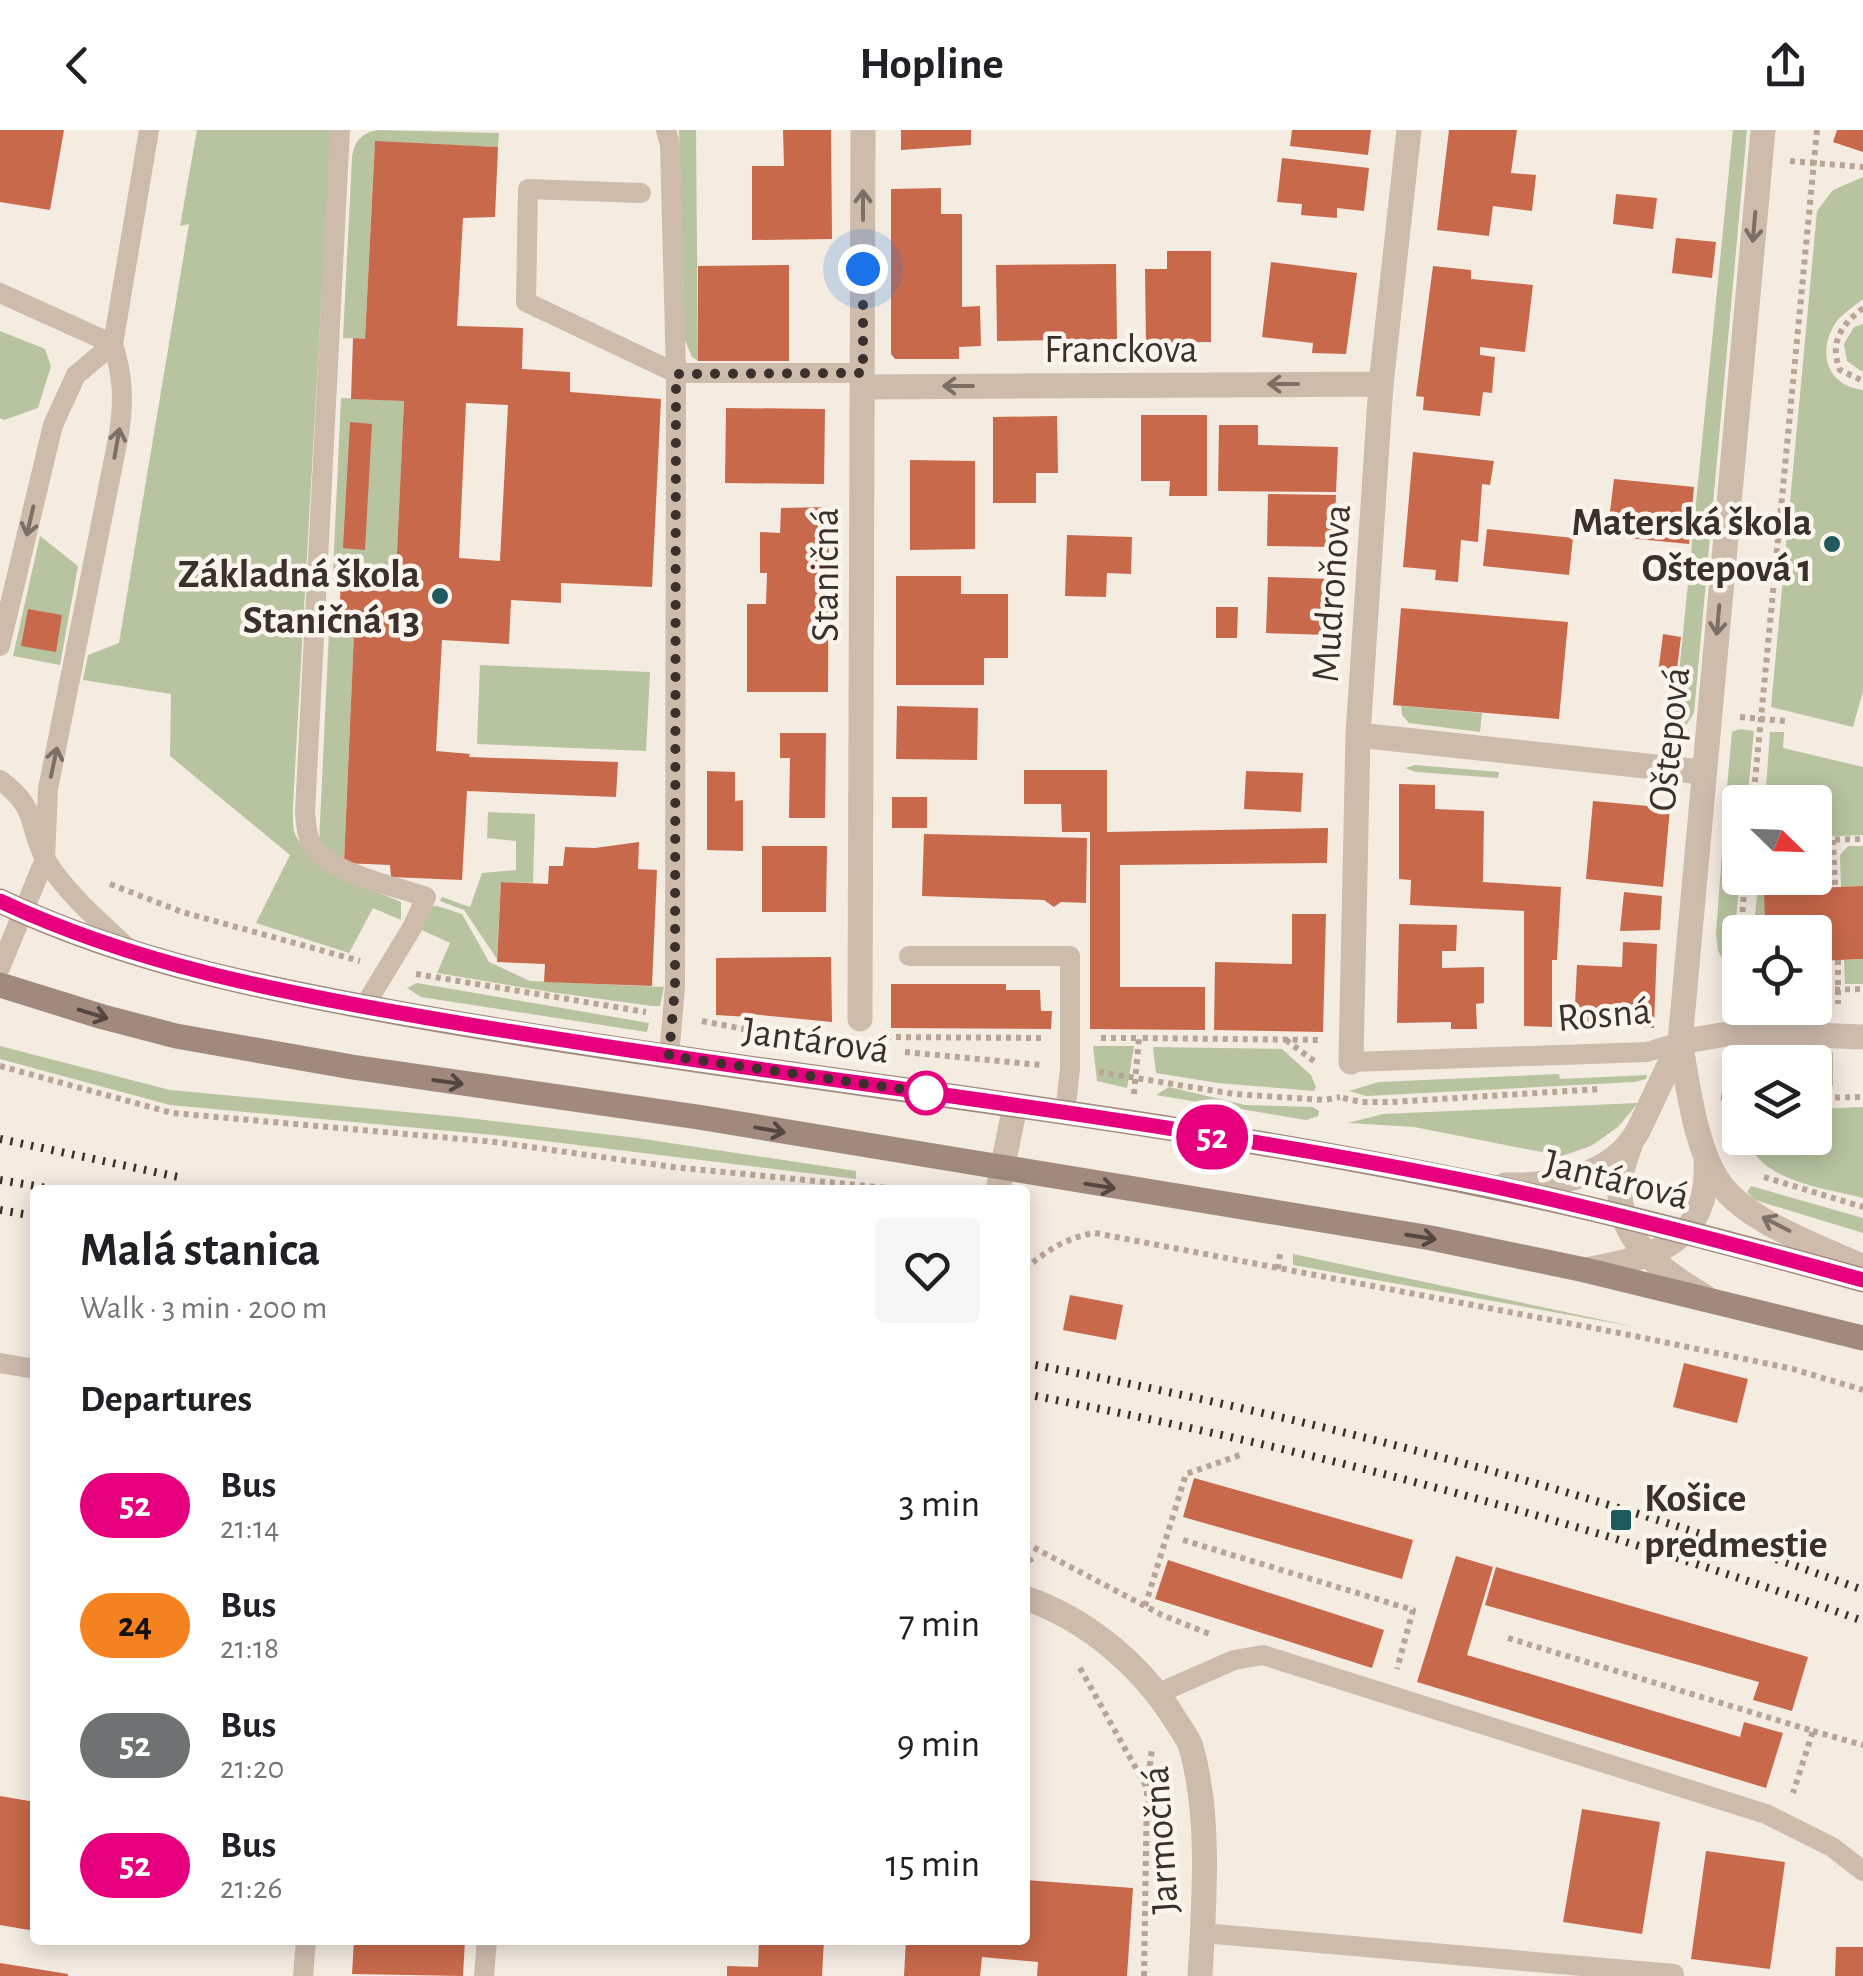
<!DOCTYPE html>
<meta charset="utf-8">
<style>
body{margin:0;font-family:"Alegreya Sans",sans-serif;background:#f6f6f6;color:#202124;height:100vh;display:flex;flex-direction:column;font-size:38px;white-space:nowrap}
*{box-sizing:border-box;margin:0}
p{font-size:32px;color:#757577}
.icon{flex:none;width:55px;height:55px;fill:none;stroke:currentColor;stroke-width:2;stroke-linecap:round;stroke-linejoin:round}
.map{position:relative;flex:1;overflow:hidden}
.side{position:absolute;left:30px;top:1055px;width:1000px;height:760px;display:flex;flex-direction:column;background:#fff;border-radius:10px;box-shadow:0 5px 25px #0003}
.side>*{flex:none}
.badge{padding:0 20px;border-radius:32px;font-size:35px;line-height:65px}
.needle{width:65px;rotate:113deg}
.fabs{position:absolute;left:1722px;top:655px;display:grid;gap:20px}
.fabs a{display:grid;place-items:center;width:110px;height:110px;border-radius:10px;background:#fff;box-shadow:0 5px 25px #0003;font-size:50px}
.you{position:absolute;width:50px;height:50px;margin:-25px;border:8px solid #fff;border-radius:50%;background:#1a73e8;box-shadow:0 0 0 15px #1a73e833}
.map>.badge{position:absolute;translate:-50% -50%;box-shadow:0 0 0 5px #fff}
h2{padding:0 50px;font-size:38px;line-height:90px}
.round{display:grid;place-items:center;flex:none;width:105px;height:105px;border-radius:10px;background:#f6f6f6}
.head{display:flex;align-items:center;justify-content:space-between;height:170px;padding:0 50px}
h1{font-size:48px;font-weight:700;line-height:75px}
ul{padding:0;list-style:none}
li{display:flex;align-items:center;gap:30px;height:120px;padding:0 50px}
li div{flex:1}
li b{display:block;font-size:38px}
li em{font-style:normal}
li .badge{min-width:110px;font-weight:700;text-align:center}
header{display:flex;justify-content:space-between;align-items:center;height:130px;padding:0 50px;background:#fff;font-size:45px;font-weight:700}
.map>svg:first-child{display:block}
.green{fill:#b8c4a0}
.building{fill:#c8694b;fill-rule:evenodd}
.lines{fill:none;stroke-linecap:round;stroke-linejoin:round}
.path{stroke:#b9a596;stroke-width:6;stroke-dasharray:5 5;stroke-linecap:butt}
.lane{stroke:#cdbbac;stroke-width:20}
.street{stroke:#cdbbac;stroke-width:25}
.secondary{stroke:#a18a7d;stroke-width:25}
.rail{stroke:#3b302b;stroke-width:8;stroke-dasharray:2.5 8;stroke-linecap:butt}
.oneway{stroke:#7d6f65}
.oneway2{stroke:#544640}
.line-casing{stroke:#fff;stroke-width:22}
.line{stroke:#e6007e;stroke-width:15}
.walk{stroke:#3b302b;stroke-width:10;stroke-dasharray:0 18}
.poi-dot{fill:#1f5a5e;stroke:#fbf5ee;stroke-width:4}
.stop-dot{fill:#fff;stroke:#e6007e;stroke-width:5}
.labels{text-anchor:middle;stroke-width:9;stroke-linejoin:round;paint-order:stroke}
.street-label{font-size:40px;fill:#3b302b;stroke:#fbf5ee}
.poi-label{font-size:40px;font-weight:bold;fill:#3b302b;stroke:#fbf5ee;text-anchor:end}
</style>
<header><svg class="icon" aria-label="back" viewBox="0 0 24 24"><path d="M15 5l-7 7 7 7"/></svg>Hopline<svg class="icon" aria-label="share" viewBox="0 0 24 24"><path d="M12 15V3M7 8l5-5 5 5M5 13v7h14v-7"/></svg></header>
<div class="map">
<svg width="1863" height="1846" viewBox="0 0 1863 1846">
<rect width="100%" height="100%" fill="#f4ebe1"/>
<path class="green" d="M 197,0 L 331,0 L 293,675 C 293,685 292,698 296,706 C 314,744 366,756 401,772 L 401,790 L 373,778 L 349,823 L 256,793 L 290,725 L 170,626 L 171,564 L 83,550 L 88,525 L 119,513 L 189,94 L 180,96 Z
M 377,0 L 499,3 L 498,17 L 375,12 L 365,209 L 343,208 L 352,27 C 354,12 361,3 377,0 Z
M 679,0 L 696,0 L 698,231 L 692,227 L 685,210 Z
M 1733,0 L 1747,0 L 1694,583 L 1682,602 L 1673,604 Z
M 1863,47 L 1863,169 C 1854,176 1844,183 1837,191 C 1816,220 1826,256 1863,260 L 1863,561 L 1853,597 L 1771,577 L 1817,81 L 1833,60 Z
M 1863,194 L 1863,241 L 1861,241 L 1847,231 L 1844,214 L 1854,197 Z
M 0,201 L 45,219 L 51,236 L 38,278 L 4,290 L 0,288 Z
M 341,268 L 404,271 L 396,444 L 333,443 Z
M 40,406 L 78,436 L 60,535 L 13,526 Z
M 329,502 L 354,503 L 344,733 L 319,714 Z
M 480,535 L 650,542 L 646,621 L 477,614 Z
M 1401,576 L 1482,583 L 1480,602 L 1409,593 L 1402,585 Z
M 1740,599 L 1754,601 L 1748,662 L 1744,669 L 1726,669 L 1732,602 Z
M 1770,602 L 1784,602 L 1783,618 L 1863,637 L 1863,705 L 1815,707 L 1815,672 L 1765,672 Z
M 1415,635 L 1499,642 L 1498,648 L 1416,642 L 1405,638 Z
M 488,682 L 535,684 L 533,753 L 501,752 L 497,829 L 464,780 L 440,771 L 442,767 L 470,777 L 482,743 L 516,740 L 516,711 L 487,708 Z
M 1725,682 L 1740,683 L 1740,744 L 1731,845 L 1718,821 L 1716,804 Z
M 1848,716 L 1863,716 L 1863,756 L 1841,757 L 1840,725 Z
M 1815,719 L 1825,727 L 1828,758 L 1764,760 L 1765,802 L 1753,802 L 1759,748 L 1815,748 Z
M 437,776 L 462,784 L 489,832 L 530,851 L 664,857 L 660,876 L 652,876 L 550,862 L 437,843 L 450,813 L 422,800 L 427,777 Z
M 1863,829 L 1863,854 L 1845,854 L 1844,830 Z
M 417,853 L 649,893 L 647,902 L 421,867 L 407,858 Z
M 0,916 L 170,960 L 459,987 L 637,1008 L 856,1041 L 856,1049 L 504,1006 L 170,975 L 0,929 Z
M 1093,916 L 1134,916 L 1127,958 L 1097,951 Z
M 1153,917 L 1282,919 L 1311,945 L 1316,957 L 1314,961 L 1218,953 L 1156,943 Z
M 1833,922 L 1833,956 L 1815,957 L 1815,932 L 1778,932 L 1803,923 Z
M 1559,944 L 1560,949 L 1647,945 L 1646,949 L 1634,952 L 1366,966 L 1349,961 L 1379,952 Z
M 1169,957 L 1245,975 L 1313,977 L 1319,981 L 1318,986 L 1306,990 L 1156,965 Z
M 1638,973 L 1618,997 L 1591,1016 L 1562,1026 L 1414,997 L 1348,993 L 1383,984 Z
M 1863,977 L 1863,1068 C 1828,1059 1777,1054 1754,1023 L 1756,1008 L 1815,1008 L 1815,979 Z
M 1751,1056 L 1863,1088 L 1863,1103 L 1755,1070 L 1747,1062 Z
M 1293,1124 L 1636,1197 L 1293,1135 Z"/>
<path class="building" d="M 0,0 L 64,0 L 50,80 L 0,72 Z
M 783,0 L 831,0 L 832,109 L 752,110 L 752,36 L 784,36 Z
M 901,0 L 971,0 L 971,15 L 901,20 Z
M 1292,0 L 1371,0 L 1368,25 L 1290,16 Z
M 1449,0 L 1517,0 L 1511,43 L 1536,45 L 1532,81 L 1493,76 L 1489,106 L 1437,100 Z
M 1837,0 L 1863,0 L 1863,22 L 1833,12 Z
M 375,11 L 498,17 L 495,87 L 463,88 L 457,196 L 523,198 L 522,239 L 570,242 L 570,262 L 661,269 L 652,457 L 561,453 L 561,473 L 511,470 L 509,514 L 442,510 L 436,621 L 470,624 L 469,627 L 618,632 L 616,667 L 467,661 L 462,750 L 391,747 L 390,735 L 344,733 L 354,503 L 339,502 L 341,442 L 396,444 L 404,271 L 351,269 L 353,208 L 365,209 ZM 466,273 L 508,275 L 500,431 L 459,428 Z
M 1282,28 L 1369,38 L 1364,81 L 1337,78 L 1337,88 L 1301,85 L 1302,74 L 1277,72 Z
M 941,58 L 941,84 L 962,84 L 962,177 L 980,176 L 981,216 L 959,217 L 959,229 L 895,229 L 891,224 L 891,59 Z
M 1616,64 L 1657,68 L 1653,99 L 1613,94 Z
M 1676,108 L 1716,112 L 1712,148 L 1672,143 Z
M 1167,121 L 1211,121 L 1211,212 L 1146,213 L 1145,139 L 1167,139 Z
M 1271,132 L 1357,143 L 1346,224 L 1312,223 L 1313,213 L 1262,207 Z
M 1116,134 L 1117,209 L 997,211 L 996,135 Z
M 789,135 L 789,231 L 698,231 L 698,136 Z
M 1433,136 L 1471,140 L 1471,149 L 1533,155 L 1525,222 L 1480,217 L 1480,225 L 1495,227 L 1492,263 L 1483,262 L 1480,286 L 1423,280 L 1424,267 L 1416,266 Z
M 726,278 L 825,279 L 824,354 L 725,353 Z
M 1141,285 L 1207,285 L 1207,366 L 1169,366 L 1170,351 L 1141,351 Z
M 1057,286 L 1058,343 L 1036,343 L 1036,373 L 993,373 L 993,287 Z
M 350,292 L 372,294 L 365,420 L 343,418 Z
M 1219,295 L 1258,295 L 1258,315 L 1338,317 L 1336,362 L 1218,361 Z
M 1413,322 L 1494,331 L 1490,355 L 1482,354 L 1478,412 L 1461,410 L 1458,452 L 1435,450 L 1436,440 L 1403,437 Z
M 910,330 L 975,331 L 975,419 L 910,420 Z
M 1614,349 L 1694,357 L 1689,414 L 1607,406 Z
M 1268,364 L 1336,365 L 1334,417 L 1267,416 Z
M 829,377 L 828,562 L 747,562 L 747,474 L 766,474 L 767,443 L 760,443 L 760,402 L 780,403 L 781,378 Z
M 1487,399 L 1573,408 L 1569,445 L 1483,436 Z
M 1067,405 L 1132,407 L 1131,444 L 1107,443 L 1106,467 L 1065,466 Z
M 896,446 L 961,446 L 961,464 L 1008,464 L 1008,528 L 984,528 L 984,555 L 896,555 Z
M 1268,447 L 1332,449 L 1330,505 L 1266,503 Z
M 1216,477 L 1238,477 L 1237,508 L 1216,508 Z
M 1401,478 L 1568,492 L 1559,589 L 1393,575 Z
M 28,479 L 62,485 L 56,522 L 21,516 Z
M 1663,504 L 1681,507 L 1676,547 L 1658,544 Z
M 897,576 L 978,578 L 977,630 L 896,629 Z
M 780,603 L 826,603 L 825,688 L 789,688 L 790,628 L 780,628 Z
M 1024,640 L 1107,640 L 1107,702 L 1328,698 L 1327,733 L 1120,735 L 1120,857 L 1205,857 L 1205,900 L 1090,899 L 1090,702 L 1062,702 L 1061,674 L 1024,674 Z
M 707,641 L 735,642 L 735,671 L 743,670 L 743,721 L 707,720 Z
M 1246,641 L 1303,643 L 1301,682 L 1244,679 Z
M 1399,654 L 1435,655 L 1435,679 L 1484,681 L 1483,752 L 1561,757 L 1557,830 L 1552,830 L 1552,897 L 1524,896 L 1524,781 L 1410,775 L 1411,750 L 1399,749 Z
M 892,667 L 927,667 L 927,698 L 892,698 Z
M 1593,671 L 1670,678 L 1663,757 L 1586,749 Z
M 924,704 L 1087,708 L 1086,773 L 1061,772 L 1054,777 L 1044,770 L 922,766 Z
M 639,712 L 638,739 L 657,740 L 652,856 L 544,852 L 545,834 L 497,832 L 501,752 L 548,754 L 549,736 L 563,736 L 565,717 L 595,718 Z
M 762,716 L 827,716 L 826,782 L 762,782 Z
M 1863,756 L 1863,829 L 1815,831 L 1815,802 L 1765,802 L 1764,760 Z
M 1624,762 L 1662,766 L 1660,800 L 1620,801 Z
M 1292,784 L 1326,784 L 1323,902 L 1214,900 L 1215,832 L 1292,834 Z
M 1399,794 L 1457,795 L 1456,821 L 1442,821 L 1442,838 L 1484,837 L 1484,873 L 1476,874 L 1477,899 L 1451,899 L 1451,892 L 1397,893 Z
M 1623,812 L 1657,814 L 1654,898 L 1574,895 L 1577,835 L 1622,837 Z
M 831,827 L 832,892 L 750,884 L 749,887 L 716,885 L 716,828 Z
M 891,854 L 1006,854 L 1006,860 L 1040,860 L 1041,881 L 1052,881 L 1051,899 L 891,898 Z
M 1070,1165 L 1123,1175 L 1116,1210 L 1063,1200 Z
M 1684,1233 L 1748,1249 L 1737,1293 L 1673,1277 Z
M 1194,1348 L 1413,1410 L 1402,1449 L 1183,1387 Z
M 1456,1426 L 1493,1437 L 1467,1525 L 1740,1607 L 1744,1592 L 1783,1603 L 1766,1658 L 1417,1552 Z
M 1168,1430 L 1384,1500 L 1372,1538 L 1155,1469 Z
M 1496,1437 L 1808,1527 L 1792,1581 L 1753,1570 L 1759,1552 L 1485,1475 Z
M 0,1666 L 35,1672 L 35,1801 L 0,1795 Z
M 1582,1679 L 1660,1692 L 1642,1804 L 1563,1792 Z
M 1706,1721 L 1785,1732 L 1770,1839 L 1691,1829 Z
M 1025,1750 L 1133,1758 L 1127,1846 L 1037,1846 L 1038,1832 L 982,1827 L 980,1846 L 904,1846 L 906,1810 L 1025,1810 Z
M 354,1810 L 465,1810 L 463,1846 L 352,1844 Z
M 759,1810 L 824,1810 L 822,1846 L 727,1846 L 727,1836 L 758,1837 Z
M 1836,1817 L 1863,1817 L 1863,1846 L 1835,1846 Z
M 0,1833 L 68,1844 L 68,1846 L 0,1846 Z"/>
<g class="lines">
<path class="path" d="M 1790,31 L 1863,37
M 1863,178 C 1841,195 1829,213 1840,240 L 1863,251
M 1740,587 L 1785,591
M 1753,672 L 1817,0
M 1815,710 L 1863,709
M 1833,710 L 1835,757
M 110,754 L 182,782 L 360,831
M 1741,802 L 1745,748
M 1838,830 L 1838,874
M 416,844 L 646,882
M 1815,860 L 1863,859
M 702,891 L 754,901
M 886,907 L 1043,908
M 1101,908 L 1139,908
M 1286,910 L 1318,934
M 905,922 L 1041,935
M 0,936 L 172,983 L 495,1012 L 673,1037 L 908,1060
M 1099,942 L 1234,964 L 1324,970 L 1340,967
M 1134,964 L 1139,908 L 1321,910
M 1721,967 L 1740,969
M 1343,968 L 1361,972 L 1392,972 L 1600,959
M 1815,968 L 1863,967
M 1737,1007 L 1739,934
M 1764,1047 L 1863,1077
M 1025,1139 C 1046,1121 1067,1107 1095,1103 L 1635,1206 L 1793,1239 L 1863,1260
M 1278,1139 L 1280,1124
M 1183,1410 L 1413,1480 L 1397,1539
M 1025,1413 L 1162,1485 L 1212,1505
M 1025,1419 L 1033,1436
M 1145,1476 L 1186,1344 L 1240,1325
M 1508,1508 L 1813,1601 L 1793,1663
M 1080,1538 L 1147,1658
M 1813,1601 L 1863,1615
M 1144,1846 L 1147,1658 L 1152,1619"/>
<path class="lane" d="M 340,0 L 305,682 C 306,692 306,704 311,713 C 327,743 395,756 426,767 L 413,796 L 364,877
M 666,0 L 670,15 L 676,243 L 863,243
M 641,63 L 528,59 L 526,172 L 676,243 L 675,857 L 669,926
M 0,163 L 113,214
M 0,516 L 53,295 L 76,245 L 113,214
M 0,650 C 41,680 26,696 46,730 C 66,763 100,792 128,818
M 909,826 L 1070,826 L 1070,939 L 1065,983
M 0,838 L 45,729 L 48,659 L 119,304 C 124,271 123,246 113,214 L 149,0
M 1351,932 L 1647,922 L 1680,912
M 0,1233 L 35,1239
M 1159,1563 L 1234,1530 L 1263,1525 L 1766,1684 L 1832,1717 L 1863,1741
M 1203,1803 L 1674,1844
M 303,1846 L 306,1810
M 484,1846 L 487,1810"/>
<path class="street" d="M 1763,0 L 1680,912 C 1688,954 1695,1020 1721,1055 C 1750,1093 1820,1117 1863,1137
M 863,257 L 1381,254
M 1358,605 L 1702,642
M 860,889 L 863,0
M 1680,912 L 1739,902 L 1863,907
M 1351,932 L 1358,605 L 1381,254 L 1409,0
M 1630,1016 C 1599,1090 1643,1131 1704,1166
M 1505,1055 C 1554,1056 1611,1048 1638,1001 L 1680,912
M 998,1060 L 1015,976
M 1585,1140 C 1656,1127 1711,1113 1706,1027
M 1025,1468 C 1087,1489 1142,1536 1176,1591 C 1181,1599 1188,1608 1191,1617 C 1211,1686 1204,1775 1200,1846"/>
<path class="secondary" d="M 0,771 C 128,832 266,859 404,884 C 562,912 720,934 878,956 C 1080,984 1283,1013 1482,1055 C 1610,1081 1737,1115 1863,1150
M 0,855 L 103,887 L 176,906 L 352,937 L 698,987 L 1431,1108 L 1585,1140 L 1863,1208"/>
<path class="rail" d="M 0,1009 L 183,1048
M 0,1050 L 59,1060
M 0,1080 L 35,1086
M 1025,1233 C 1312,1288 1588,1359 1863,1460
M 1025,1264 C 1311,1319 1589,1392 1863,1491"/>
</g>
<defs><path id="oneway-shaft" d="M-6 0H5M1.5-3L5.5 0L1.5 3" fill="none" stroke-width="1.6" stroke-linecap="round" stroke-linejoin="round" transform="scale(2.5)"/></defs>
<g class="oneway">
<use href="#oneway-shaft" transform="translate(863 75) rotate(-90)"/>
<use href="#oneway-shaft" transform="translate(1754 97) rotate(95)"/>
<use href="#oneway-shaft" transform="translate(1283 254) rotate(180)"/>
<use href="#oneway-shaft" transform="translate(958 256) rotate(180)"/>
<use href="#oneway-shaft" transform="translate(117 313) rotate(-80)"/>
<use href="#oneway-shaft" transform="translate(30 391) rotate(103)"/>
<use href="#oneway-shaft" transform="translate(1718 490) rotate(95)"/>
<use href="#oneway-shaft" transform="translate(54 632) rotate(-78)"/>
<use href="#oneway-shaft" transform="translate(1776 1094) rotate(-153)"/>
</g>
<g class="oneway2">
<use href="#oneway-shaft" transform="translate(93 884) rotate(17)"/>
<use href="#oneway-shaft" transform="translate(448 952) rotate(8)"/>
<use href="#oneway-shaft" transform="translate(770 1000) rotate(10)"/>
<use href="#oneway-shaft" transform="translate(1100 1056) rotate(9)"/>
<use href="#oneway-shaft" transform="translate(1421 1107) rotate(9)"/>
</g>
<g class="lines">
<defs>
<path id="line" d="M 0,771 C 134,834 279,862 423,887 C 568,912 713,933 859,953 C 1067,982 1276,1012 1482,1054 C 1610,1081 1737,1115 1863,1150"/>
</defs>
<use href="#line" class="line-casing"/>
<use href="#line" class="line"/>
<path class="walk" d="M 863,139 L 863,243 L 676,244 L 675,857 L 669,926 L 943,965 L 926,963"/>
</g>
<g class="poi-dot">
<circle cx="1832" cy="414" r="10"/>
<circle cx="440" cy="466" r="10"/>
<rect x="1609" y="1378" width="24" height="24" rx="5"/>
</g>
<circle class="stop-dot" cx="926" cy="963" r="20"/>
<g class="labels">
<g class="street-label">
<text x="1121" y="232">Franckova</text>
<text transform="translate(824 445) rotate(-90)" y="14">Staničná</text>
<text transform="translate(1330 463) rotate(-86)" y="14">Mudroňova</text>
<text transform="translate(1668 609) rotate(-84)" y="14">Oštepová</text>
<text transform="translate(1604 883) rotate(-5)" y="14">Rosná</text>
<text transform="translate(816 909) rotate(8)" y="14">Jantárová</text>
<text transform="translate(1617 1048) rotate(14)" y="14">Jantárová</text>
<text transform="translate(1159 1710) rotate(-94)" y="14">Jarmočná</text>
</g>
<g class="poi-label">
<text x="1812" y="405">Materská škola<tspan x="1812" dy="46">Oštepová 1</tspan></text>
<text x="420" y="457">Základná škola<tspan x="420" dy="46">Staničná 13</tspan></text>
<text x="1644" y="1381" text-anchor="start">Košice<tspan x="1644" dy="46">predmestie</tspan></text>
</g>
</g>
</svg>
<div class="fabs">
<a><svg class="needle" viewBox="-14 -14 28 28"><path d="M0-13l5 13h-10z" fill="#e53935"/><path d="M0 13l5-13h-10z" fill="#757577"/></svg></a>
<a><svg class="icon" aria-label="locate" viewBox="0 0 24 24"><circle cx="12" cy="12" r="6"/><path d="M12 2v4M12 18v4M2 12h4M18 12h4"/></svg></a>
<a><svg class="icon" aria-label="layers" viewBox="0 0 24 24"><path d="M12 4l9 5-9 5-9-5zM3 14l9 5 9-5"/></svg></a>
</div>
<div class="you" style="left:863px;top:139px"></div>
<b class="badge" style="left:1212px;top:1007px;background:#e6007e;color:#fff">52</b>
<section class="side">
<div class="head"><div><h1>Malá stanica</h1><p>Walk · 3 min · 200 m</p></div><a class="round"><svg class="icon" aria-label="heart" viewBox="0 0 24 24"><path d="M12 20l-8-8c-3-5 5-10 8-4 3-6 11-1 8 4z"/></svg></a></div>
<h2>Departures</h2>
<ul>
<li><span class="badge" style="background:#e6007e;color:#fff">52</span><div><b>Bus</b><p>21:14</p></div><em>3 min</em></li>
<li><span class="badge" style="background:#f58220;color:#111">24</span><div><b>Bus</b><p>21:18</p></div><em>7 min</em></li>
<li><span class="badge" style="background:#6f7273;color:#fff">52</span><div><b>Bus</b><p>21:20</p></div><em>9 min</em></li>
<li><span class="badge" style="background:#e6007e;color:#fff">52</span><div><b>Bus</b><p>21:26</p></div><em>15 min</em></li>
</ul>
</section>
</div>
